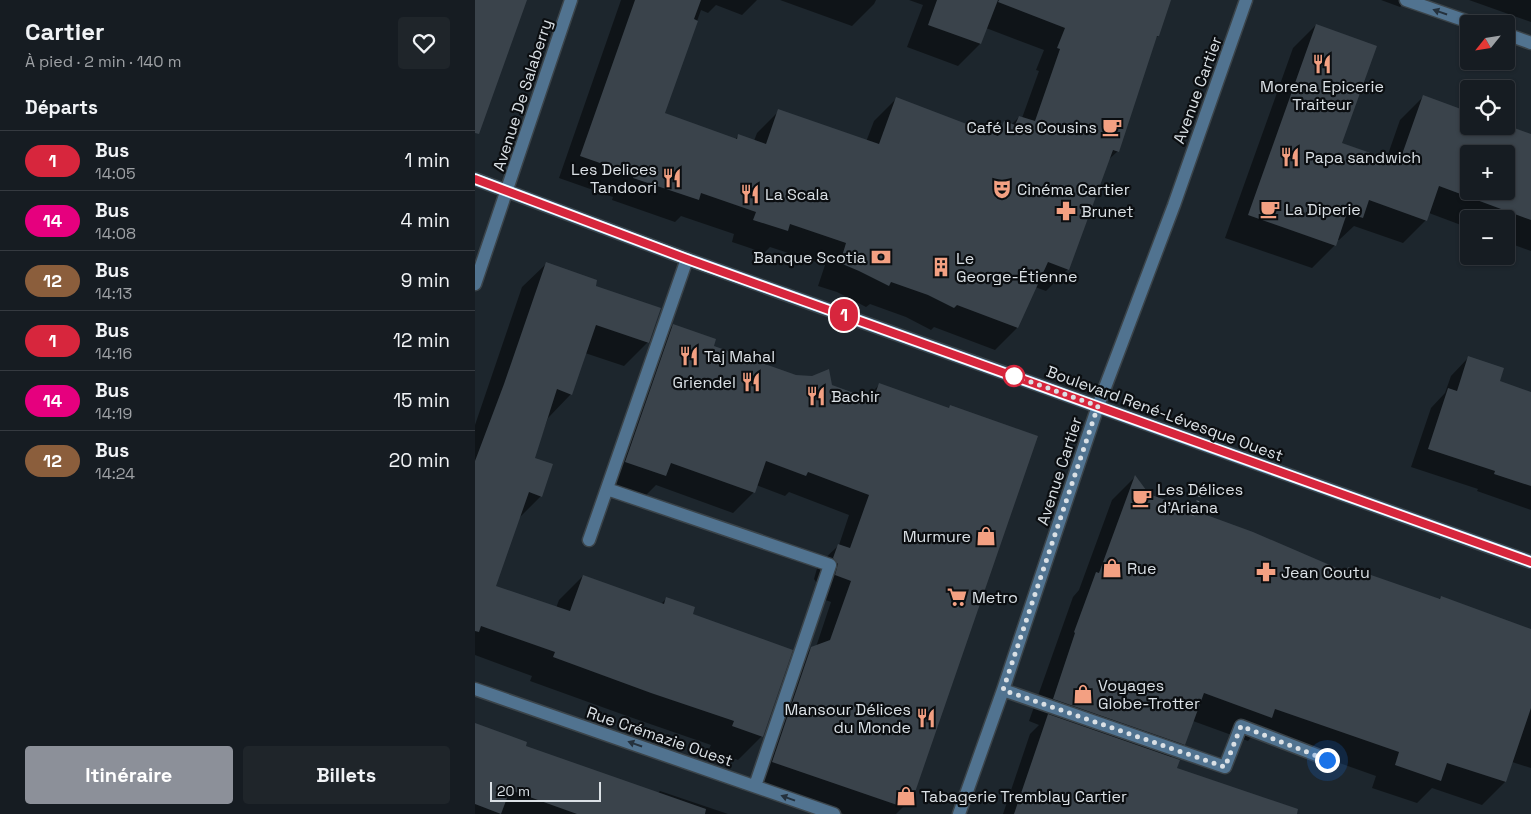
<!DOCTYPE html>
<html lang="fr">
<meta charset="utf-8">
<style>
body{margin:0;font-family:"Space Grotesk",sans-serif;background:#1f252a;color:#f1f3f6;height:100vh;display:flex;flex-direction:column;font-size:19px;white-space:nowrap}
*{box-sizing:border-box;margin:0}
p{font-size:16px;color:#9ea1a5}
.icon{flex:none;width:28px;height:28px;fill:none;stroke:currentColor;stroke-width:2;stroke-linecap:round;stroke-linejoin:round}
.map{position:relative;flex:1;overflow:hidden}
.details{display:flex;flex-direction:column;background:#161c22;width:475px}
.details>*{flex:none}
.badge{padding:0 10px;border-radius:16px;font-size:18px;line-height:32px}
.needle{width:32px;rotate:240deg}
.fabs{position:absolute;left:985px;top:15px;display:grid;gap:10px}
.fabs a{display:grid;place-items:center;width:55px;height:55px;border-radius:5px;background:#161c22;box-shadow:0 1px 4px #0004,0 0 0 1px #353a40;font-size:25px}
.scale{position:absolute;left:15px;bottom:12px;width:111px;box-sizing:border-box;padding-left:5px;border:2px solid #dae0e5;border-top:0;font-size:14px;line-height:18px;white-space:nowrap;color:#dae0e5;-webkit-text-stroke:4px #0b0e11;paint-order:stroke}
.you{position:absolute;width:25px;height:25px;margin:-12px;border:4px solid #fff;border-radius:50%;background:#1a73e8;box-shadow:0 0 0 8px #1a73e833}
.map>.badge{position:absolute;translate:-50% -50%;box-shadow:0 0 0 2px #fff}
h2{padding:0 25px;font-size:19px;line-height:45px}
.round{display:grid;place-items:center;flex:none;width:52px;height:52px;border-radius:5px;background:#1f252a}
.summary{display:flex;align-items:center;justify-content:space-between;height:85px;padding:0 25px}
h1{font-size:24px;font-weight:800;line-height:38px}
.primary-button{display:flex;gap:10px;margin-top:auto;padding:10px 25px}
.primary-button a{flex:1;height:58px;border-radius:5px;background:#8c9099;color:#fff;font-size:20px;font-weight:800;line-height:58px;text-align:center}
.primary-button a+a{background:#1f252a;color:#f1f3f6}
ul{padding:0;list-style:none}
li{display:flex;align-items:center;gap:15px;height:60px;padding:0 25px;border-top:1px solid #353a40}
li div{flex:1}
li b{display:block;font-size:19px}
li em{font-style:normal}
li .badge{min-width:55px;font-weight:700;text-align:center}
main{display:flex;flex:1;min-height:0}
.map>svg:first-child{display:block}
.shadow{fill:#0007;fill-rule:evenodd}
.building{fill:#3a434b;fill-rule:evenodd}
.lines{fill:none;stroke-linecap:round;stroke-linejoin:round}
.minor-casing{stroke:#3b444a;stroke-width:15}
.major-casing{stroke:#3b444a;stroke-width:15}
.path{stroke:#61696f;stroke-width:3;stroke-dasharray:1 4;stroke-linecap:butt}
.minor{stroke:#517390;stroke-width:12}
.major{stroke:#88c1f2;stroke-width:12}
.oneway{fill:#24313d}
.line-casing{stroke:#fff;stroke-width:11}
.line{stroke:#d7263d;stroke-width:8}
.walk{stroke:#dae0e5;stroke-width:5;stroke-dasharray:0 9}
.stop-dot{fill:#fff;stroke:#d7263d;stroke-width:2.5}
.labels{text-anchor:middle;stroke-width:4.5;stroke-linejoin:round;paint-order:stroke}
.poi-label{font-size:16px;fill:#dae0e5;stroke:#0b0e11;text-anchor:start}
.street-label{font-size:16px;fill:#dae0e5;stroke:#0b0e11}
</style>
<main>
<section class="details">
<div class="summary"><div><h1>Cartier</h1><p>À pied · 2 min · 140 m</p></div><a class="round"><svg class="icon" aria-label="heart" viewBox="0 0 24 24"><path d="M12 20l-8-8c-3-5 5-10 8-4 3-6 11-1 8 4z"/></svg></a></div>
<h2>Départs</h2>
<ul>
<li><span class="badge" style="background:#d7263d;color:#fff">1</span><div><b>Bus</b><p>14:05</p></div><em>1 min</em></li>
<li><span class="badge" style="background:#e6007e;color:#fff">14</span><div><b>Bus</b><p>14:08</p></div><em>4 min</em></li>
<li><span class="badge" style="background:#8b5e3c;color:#fff">12</span><div><b>Bus</b><p>14:13</p></div><em>9 min</em></li>
<li><span class="badge" style="background:#d7263d;color:#fff">1</span><div><b>Bus</b><p>14:16</p></div><em>12 min</em></li>
<li><span class="badge" style="background:#e6007e;color:#fff">14</span><div><b>Bus</b><p>14:19</p></div><em>15 min</em></li>
<li><span class="badge" style="background:#8b5e3c;color:#fff">12</span><div><b>Bus</b><p>14:24</p></div><em>20 min</em></li>
</ul>
<div class="primary-button"><a>Itinéraire</a><a>Billets</a></div>
</section>
<div class="map">
<svg width="1056" height="814" viewBox="0 0 1056 814">
<rect width="100%" height="100%" fill="#1d262d"/>
<path class="shadow" d="M 146,0 L 282,0 L 267,15 L 241,5 L 233,13 L 226,10 L 189,113 L 260,140 L 263,136 L 279,141 L 282,133 L 304,111 L 391,142 L 399,121 L 421,99 L 517,135 L 529,123 L 536,125 L 544,117 L 547,118 L 564,71 L 561,70 L 569,50 L 511,28 L 505,44 L 483,66 L 432,47 L 448,5 L 434,0 L 695,0 L 683,36 L 679,39 L 643,151 L 632,161 L 593,269 L 571,291 L 560,287 L 542,328 L 520,350 L 459,327 L 456,330 L 431,317 L 395,304 L 391,307 L 362,292 L 343,286 L 350,265 L 295,247 L 289,253 L 272,247 L 257,242 L 259,234 L 206,216 L 200,222 L 137,200 L 138,197 L 84,178 Z
M 305,0 L 401,0 L 399,4 L 377,26 Z
M 906,0 L 932,0 L 925,7 Z
M 994,0 L 1056,0 L 1056,22 Z
M 841,25 L 865,144 L 911,160 L 925,120 L 948,97 L 994,126 L 1056,136 L 1056,251 L 1031,242 L 1031,219 L 994,219 L 994,228 L 954,213 L 951,220 L 928,243 L 879,226 L 864,240 L 862,240 L 860,245 L 837,268 L 750,238 L 818,48 ZM 994,154 L 1031,154 L 1031,191 L 994,191 Z
M 71,264 L 173,342 L 149,366 L 110,353 L 96,394 L 73,418 L 58,459 L 66,496 L 43,519 L 19,586 L 81,608 L 84,600 L 108,576 L 186,604 L 192,598 L 216,615 L 287,736 L 263,760 L 234,749 L 236,745 L 152,716 L 55,681 L 57,676 L 0,655 L 0,425 L 47,287 Z
M 198,325 L 237,347 L 320,376 L 356,386 L 390,399 L 405,384 L 437,798 L 421,814 L 369,814 L 277,782 L 316,669 L 336,648 L 341,647 L 356,602 L 340,596 L 343,585 L 339,579 L 343,565 L 364,545 L 374,515 L 314,492 L 310,496 L 281,485 L 278,493 L 258,513 L 181,485 L 170,496 L 130,482 L 178,346 Z
M 993,358 L 1023,382 L 1056,393 L 1056,510 L 1002,491 L 1003,489 L 936,467 L 956,408 L 970,393 L 976,376 Z
M 660,477 L 674,495 L 870,572 L 873,569 L 963,600 L 966,597 L 1056,630 L 1056,768 L 1037,762 L 1030,782 L 1007,805 L 957,788 L 942,803 L 897,788 L 901,776 L 780,733 L 773,741 L 718,721 L 709,744 L 695,758 L 700,768 L 801,814 L 528,814 L 555,734 L 564,725 L 554,721 L 598,597 L 604,590 L 637,500 Z
M 0,724 L 49,747 L 182,794 L 185,791 L 253,814 L 0,814 Z"/>
<path class="building" d="M 0,0 L 52,0 L 4,134 L 0,133 Z
M 160,0 L 226,0 L 219,19 L 223,21 L 190,113 L 262,139 L 263,134 L 291,144 L 303,109 L 404,144 L 421,97 L 523,136 L 529,121 L 540,125 L 544,116 L 560,121 L 585,49 L 582,48 L 590,28 L 523,2 L 524,0 L 696,0 L 684,36 L 682,36 L 644,152 L 638,150 L 594,270 L 573,262 L 543,328 L 482,305 L 479,308 L 453,295 L 416,282 L 414,286 L 384,271 L 365,263 L 371,243 L 315,224 L 313,231 L 294,225 L 278,220 L 281,212 L 226,193 L 224,200 L 158,178 L 159,175 L 105,156 Z
M 462,0 L 523,0 L 506,44 L 453,25 Z
M 841,24 L 902,46 L 867,143 L 924,163 L 948,95 L 994,112 L 994,126 L 1031,125 L 1056,134 L 1056,220 L 964,186 L 952,221 L 894,200 L 888,218 L 872,213 L 861,246 L 773,215 ZM 994,154 L 1031,154 L 1031,191 L 994,191 Z
M 71,262 L 122,280 L 121,286 L 186,308 L 174,343 L 121,325 L 97,395 L 82,389 L 60,458 L 78,464 L 67,497 L 54,492 L 21,586 L 95,611 L 108,575 L 189,604 L 191,597 L 220,607 L 218,614 L 318,650 L 288,737 L 257,726 L 259,721 L 176,693 L 78,657 L 80,652 L 6,626 L 4,632 L 0,631 L 0,461 L 29,384 Z
M 198,324 L 241,339 L 239,346 L 321,375 L 337,376 L 354,369 L 357,385 L 398,400 L 404,383 L 474,408 L 475,405 L 563,436 L 438,798 L 428,807 L 297,762 L 336,647 L 355,640 L 376,581 L 360,575 L 363,564 L 358,558 L 363,544 L 375,548 L 394,495 L 333,472 L 331,476 L 291,461 L 280,493 L 196,463 L 191,476 L 150,462 Z
M 993,356 L 1029,368 L 1025,381 L 1056,392 L 1056,486 L 1019,474 L 1020,471 L 953,449 L 973,388 L 982,391 Z
M 660,475 L 674,494 L 778,532 L 871,572 L 873,567 L 965,599 L 966,596 L 1056,629 L 1056,708 L 1031,782 L 972,763 L 966,781 L 920,765 L 924,752 L 800,709 L 797,718 L 729,693 L 710,745 L 578,699 L 600,633 L 599,632 L 621,572 L 624,573 Z
M 573,714 L 705,760 L 702,768 L 823,809 L 822,814 L 539,814 Z
M 0,723 L 52,742 L 51,746 L 231,809 L 230,814 L 102,814 L 35,790 L 26,814 L 0,804 Z"/>
<g class="lines">
<defs>
<path id="minor" d="M 931,0 L 1000,24
M 1031,34 L 1056,43
M 0,284 L 96,0
M 132,489 L 355,565 L 280,786
M 114,540 L 212,259
M 0,689 L 359,814
M 528,690 L 750,767 L 766,726 L 852,759
M 484,814 L 528,690 L 623,406 L 699,205 L 771,0"/>
<path id="major" d="M 0,179 L 212,259 L 1056,562"/>
</defs>
<use href="#minor" class="minor-casing"/>
<use href="#major" class="major-casing"/>
<path class="path" d="M 718,516 L 726,492"/>
<use href="#minor" class="minor"/>
<use href="#major" class="major"/>
</g>
<defs><path id="oneway-solid" d="M-6-.8H1V-3.2L6.5 0L1 3.2V.8H-6Z" transform="scale(1.25)"/></defs>
<g class="oneway">
<use href="#oneway-solid" transform="translate(965 12) rotate(-161)"/>
<use href="#oneway-solid" transform="translate(160 744) rotate(-161)"/>
<use href="#oneway-solid" transform="translate(313 798) rotate(-160)"/>
</g>
<g class="lines">
<defs>
<path id="line" d="M 0,179 L 212,259 L 1056,562"/>
</defs>
<use href="#line" class="line-casing"/>
<use href="#line" class="line"/>
<path class="walk" d="M 539,376 L 623,406 L 528,690 L 750,767 L 766,726 L 852,760"/>
</g>
<defs>
<symbol id="restaurant-bare" viewBox="-9 -9 18 18"><path d="M-5-6h1v4h1v-4h1v4h1v-4h1v5L-1.5 .5V6h-2V.5L-5-1ZM5-6V6H3V1.5H1.5Q1.5-4 5-6Z" fill="#f3a082" stroke="#0b0e11" stroke-width="2.5" paint-order="stroke"/></symbol>
<symbol id="cafe-bare" viewBox="-9 -9 18 18"><path d="M-5.5-4.5H6V0H3Q3 3.5 0 3.5H-2.5Q-5.5 3.5-5.5 0ZM3-3.2v2h1.7v-2ZM-6 4.5H4V6H-6Z" fill="#f3a082" stroke="#0b0e11" stroke-width="2.5" paint-order="stroke"/></symbol>
<symbol id="theatre-bare" viewBox="-9 -9 18 18"><path d="M-5-5.5Q0-4 5-5.5V0Q5 5 0 6Q-5 5-5 0ZM-3.3-2.5H-1v1.5H-3.3ZM1-2.5H3.3v1.5H1ZM-2.8 1Q0 5.5 2.8 1Z" fill="#f3a082" stroke="#0b0e11" stroke-width="2.5" paint-order="stroke"/></symbol>
<symbol id="pharmacy-bare" viewBox="-9 -9 18 18"><path d="M-2-6h4v4h4v4h-4v4h-4v-4h-4v-4h4Z" fill="#f3a082" stroke="#0b0e11" stroke-width="2.5" paint-order="stroke"/></symbol>
<symbol id="bank-bare" viewBox="-9 -9 18 18"><path d="M-6-4H6V4H-6ZM0-2.3a2.3 2.3 0 1 0 0 4.6a2.3 2.3 0 1 0 0-4.6Z" fill="#f3a082" stroke="#0b0e11" stroke-width="2.5" paint-order="stroke"/></symbol>
<symbol id="building-bare" viewBox="-9 -9 18 18"><path d="M-4-6H4V6H1V3H-1V6H-4ZM-2.5-4.3h1.7v1.8h-1.7ZM.8-4.3h1.7v1.8H.8ZM-2.5-1h1.7V.8h-1.7ZM.8-1h1.7V.8H.8Z" fill="#f3a082" stroke="#0b0e11" stroke-width="2.5" paint-order="stroke"/></symbol>
<symbol id="shop-bare" viewBox="-9 -9 18 18"><path d="M-5-2.5h2.3a2.7 3.5 0 0 1 5.4 0H5L5.5 6h-11ZM-1.5-2.5h3a1.5 2.3 0 0 0-3 0Z" fill="#f3a082" stroke="#0b0e11" stroke-width="2.5" paint-order="stroke"/></symbol>
<symbol id="supermarket-bare" viewBox="-9 -9 18 18"><path d="M-6-5.5h2.5l.6 2H6L4.5 2H-2.5L-4.4-4H-6ZM-1.5 3.2a1.3 1.3 0 1 0 .1 0ZM3 3.2a1.3 1.3 0 1 0 .1 0Z" fill="#f3a082" stroke="#0b0e11" stroke-width="2.5" paint-order="stroke"/></symbol>
</defs>
<g fill-rule="evenodd">
<use href="#restaurant-bare" x="833" y="50" width="28" height="28"/>
<use href="#cafe-bare" x="623" y="113" width="28" height="28"/>
<use href="#restaurant-bare" x="801" y="143" width="28" height="28"/>
<use href="#restaurant-bare" x="183" y="164" width="28" height="28"/>
<use href="#theatre-bare" x="513" y="175" width="28" height="28"/>
<use href="#restaurant-bare" x="261" y="180" width="28" height="28"/>
<use href="#cafe-bare" x="781" y="195" width="28" height="28"/>
<use href="#pharmacy-bare" x="577" y="197" width="28" height="28"/>
<use href="#bank-bare" x="392" y="243" width="28" height="28"/>
<use href="#building-bare" x="452" y="253" width="28" height="28"/>
<use href="#restaurant-bare" x="200" y="342" width="28" height="28"/>
<use href="#restaurant-bare" x="262" y="368" width="28" height="28"/>
<use href="#restaurant-bare" x="327" y="382" width="28" height="28"/>
<use href="#cafe-bare" x="653" y="484" width="28" height="28"/>
<use href="#shop-bare" x="497" y="522" width="28" height="28"/>
<use href="#shop-bare" x="623" y="554" width="28" height="28"/>
<use href="#pharmacy-bare" x="777" y="558" width="28" height="28"/>
<use href="#supermarket-bare" x="468" y="583" width="28" height="28"/>
<use href="#shop-bare" x="594" y="680" width="28" height="28"/>
<use href="#restaurant-bare" x="437" y="704" width="28" height="28"/>
<use href="#shop-bare" x="417" y="782" width="28" height="28"/>
</g>
<circle class="stop-dot" cx="539" cy="376" r="10"/>
<g class="labels">
<g class="poi-label">
<text x="847" y="92" text-anchor="middle">Morena Epicerie<tspan x="847" dy="18">Traiteur</tspan></text>
<text x="622" y="133" text-anchor="end">Café Les Cousins</text>
<text x="830" y="163">Papa sandwich</text>
<text x="182" y="175" text-anchor="end">Les Delices<tspan x="182" dy="18">Tandoori</tspan></text>
<text x="542" y="195">Cinéma Cartier</text>
<text x="290" y="200">La Scala</text>
<text x="810" y="215">La Diperie</text>
<text x="606" y="217">Brunet</text>
<text x="391" y="263" text-anchor="end">Banque Scotia</text>
<text x="481" y="264">Le<tspan x="481" dy="18">George-Étienne</tspan></text>
<text x="229" y="362">Taj Mahal</text>
<text x="261" y="388" text-anchor="end">Griendel</text>
<text x="356" y="402">Bachir</text>
<text x="682" y="495">Les Délices<tspan x="682" dy="18">d'Ariana</tspan></text>
<text x="496" y="542" text-anchor="end">Murmure</text>
<text x="652" y="574">Rue</text>
<text x="806" y="578">Jean Coutu</text>
<text x="497" y="603">Metro</text>
<text x="623" y="691">Voyages<tspan x="623" dy="18">Globe-Trotter</tspan></text>
<text x="436" y="715" text-anchor="end">Mansour Délices<tspan x="436" dy="18">du Monde</tspan></text>
<text x="446" y="802">Tabagerie Tremblay Cartier</text>
</g>
<g class="street-label">
<text transform="translate(722 90) rotate(-70)" y="6">Avenue Cartier</text>
<text transform="translate(47 95) rotate(-72)" y="6">Avenue De Salaberry</text>
<text transform="translate(690 413) rotate(20)" y="6">Boulevard René-Lévesque Ouest</text>
<text transform="translate(584 471) rotate(-72)" y="6">Avenue Cartier</text>
<text transform="translate(185 736) rotate(19)" y="6">Rue Crémazie Ouest</text>
</g>
</g>
</svg>
<div class="fabs">
<a><svg class="needle" viewBox="-14 -14 28 28"><path d="M0-13l5 13h-10z" fill="#e53935"/><path d="M0 13l5-13h-10z" fill="#9ea1a5"/></svg></a>
<a><svg class="icon" aria-label="locate" viewBox="0 0 24 24"><circle cx="12" cy="12" r="6"/><path d="M12 2v4M12 18v4M2 12h4M18 12h4"/></svg></a>
<a>+</a>
<a>−</a>
</div>
<div class="scale">20 m</div>
<div class="you" style="left:852px;top:760px"></div>
<b class="badge" style="left:369px;top:315px;background:#d7263d;color:#fff">1</b>
</div>
</main>
